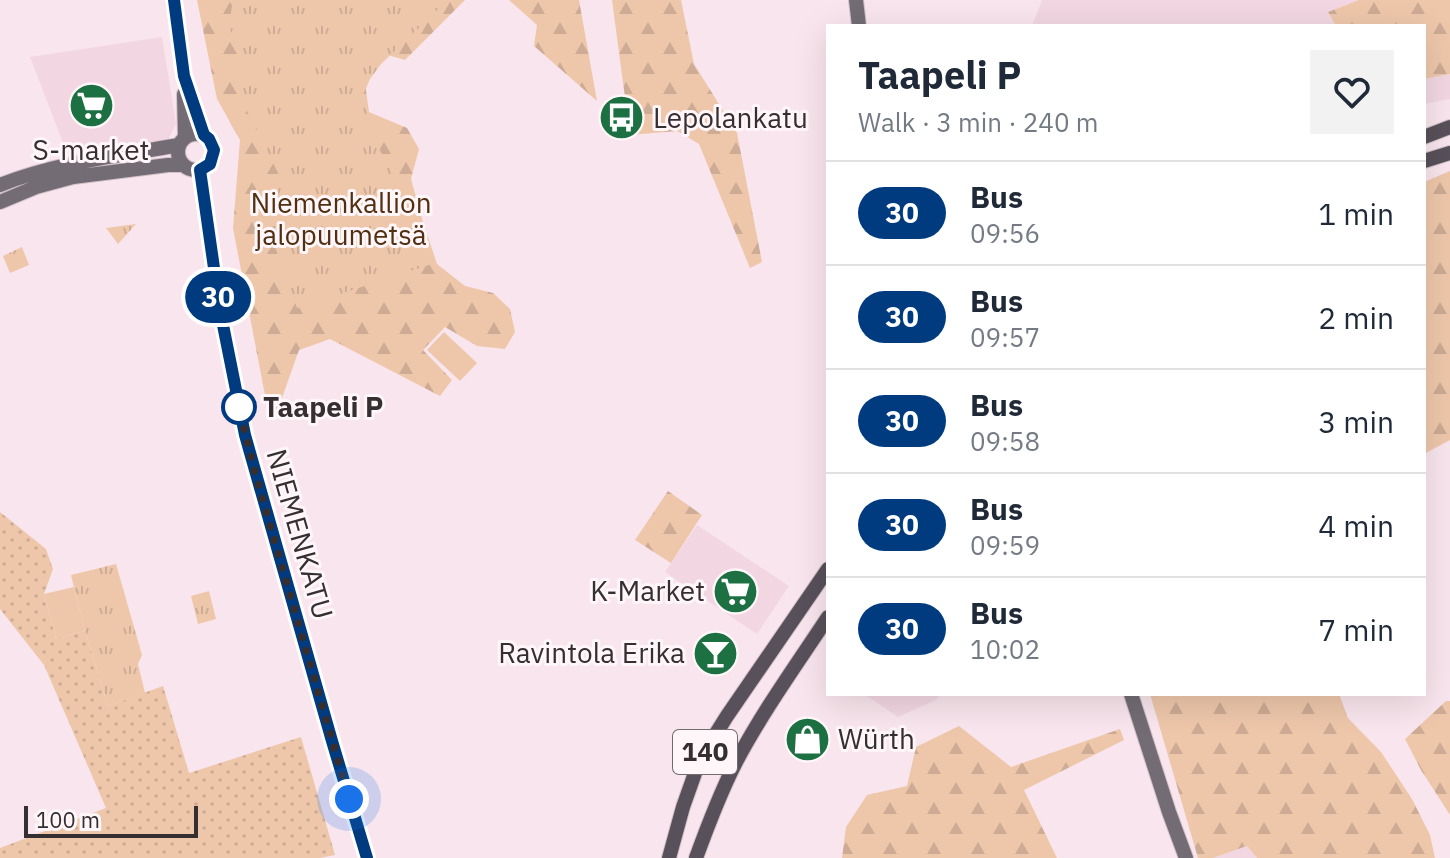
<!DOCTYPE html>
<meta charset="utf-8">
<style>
body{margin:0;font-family:"IBM Plex Sans",sans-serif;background:#f2f2f3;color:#1f2937;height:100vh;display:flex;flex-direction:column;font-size:30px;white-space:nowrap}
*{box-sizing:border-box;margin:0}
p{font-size:26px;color:#747a83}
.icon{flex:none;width:44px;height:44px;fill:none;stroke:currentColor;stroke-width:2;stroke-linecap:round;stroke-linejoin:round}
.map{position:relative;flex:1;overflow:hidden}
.details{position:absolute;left:826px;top:24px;width:600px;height:672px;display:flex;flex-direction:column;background:#fff;border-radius:0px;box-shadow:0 8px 32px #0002}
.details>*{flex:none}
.badge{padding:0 16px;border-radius:26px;font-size:28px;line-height:52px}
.scale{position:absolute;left:24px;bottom:20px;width:174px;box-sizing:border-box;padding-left:8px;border:4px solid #362f32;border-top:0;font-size:22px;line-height:28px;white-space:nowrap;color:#362f32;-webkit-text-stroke:6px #fef6f9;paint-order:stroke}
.you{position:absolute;width:40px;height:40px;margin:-20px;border:6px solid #fff;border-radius:50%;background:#1a73e8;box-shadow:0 0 0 12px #1a73e833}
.map>.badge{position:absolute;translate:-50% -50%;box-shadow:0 0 0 4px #fff}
.round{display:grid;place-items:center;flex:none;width:84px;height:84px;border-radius:0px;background:#f2f2f3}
.summary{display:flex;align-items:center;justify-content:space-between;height:136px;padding:0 32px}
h1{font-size:38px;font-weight:700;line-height:60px}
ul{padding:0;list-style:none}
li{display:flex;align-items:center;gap:24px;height:104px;padding:0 32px;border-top:2px solid #e0e1e3}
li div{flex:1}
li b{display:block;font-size:30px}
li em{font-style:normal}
li .badge{min-width:88px;font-weight:700;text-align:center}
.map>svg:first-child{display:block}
.built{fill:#f2d7e2}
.grass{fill:url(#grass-dots)}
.forest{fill:url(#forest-firs)}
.park{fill:url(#park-tufts)}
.pitch{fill:#eec7ab}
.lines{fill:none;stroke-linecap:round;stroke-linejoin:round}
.secondary-casing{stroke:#d2c1c8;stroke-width:16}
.primary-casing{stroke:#d2c1c8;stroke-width:16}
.secondary{stroke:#736c75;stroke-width:14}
.primary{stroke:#58505a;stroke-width:14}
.line-casing{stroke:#fff;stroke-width:18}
.line{stroke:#003b80;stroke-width:12}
.walk{stroke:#362f32;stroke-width:8;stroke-dasharray:0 14.4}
.stop-dot{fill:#fff;stroke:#003b80;stroke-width:4}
.labels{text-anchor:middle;stroke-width:6;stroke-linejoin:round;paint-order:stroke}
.shield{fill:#fef6f9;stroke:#726b6e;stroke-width:2}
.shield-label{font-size:26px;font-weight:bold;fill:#362f32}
.poi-label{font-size:28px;fill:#362f32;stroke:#fef6f9;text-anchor:start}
.park-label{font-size:28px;fill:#532f12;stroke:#fef6f9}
.stop-label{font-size:28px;font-weight:bold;fill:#362f32;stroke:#fef6f9;text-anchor:start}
.street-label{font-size:28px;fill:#362f32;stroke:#fef6f9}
</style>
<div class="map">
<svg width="1450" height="858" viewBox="0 0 1450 858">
<defs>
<pattern id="grass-dots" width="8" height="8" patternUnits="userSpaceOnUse" patternTransform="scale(2)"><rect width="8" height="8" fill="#eec7ab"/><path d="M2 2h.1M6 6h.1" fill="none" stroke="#cdab94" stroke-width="1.8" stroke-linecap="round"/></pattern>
<pattern id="forest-firs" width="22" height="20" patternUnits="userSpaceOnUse" patternTransform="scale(2)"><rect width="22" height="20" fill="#eec7ab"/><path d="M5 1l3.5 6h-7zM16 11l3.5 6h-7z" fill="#cdab94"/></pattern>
<pattern id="park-tufts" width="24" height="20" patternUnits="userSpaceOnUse" patternTransform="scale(2)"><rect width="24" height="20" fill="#eec7ab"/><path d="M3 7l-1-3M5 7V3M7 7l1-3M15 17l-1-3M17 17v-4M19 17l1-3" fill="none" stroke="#cdab94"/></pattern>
</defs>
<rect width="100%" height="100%" fill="#f9e5ed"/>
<path class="built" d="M 1042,0 L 1359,0 L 1328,12 L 1336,26 L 1032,26 Z
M 162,37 L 176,124 L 168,140 L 65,158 L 62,140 L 30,57 Z
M 1450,74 L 1450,99 L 1424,104 L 1424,79 Z
M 697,525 L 789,586 L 757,634 L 665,572 Z
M 864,694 L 941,694 L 936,700 L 898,717 Z
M 1247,846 L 1257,858 L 1213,858 Z"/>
<path class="grass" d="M 0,512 L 46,549 L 53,569 L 44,594 L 56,638 L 85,631 L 108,706 L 163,686 L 189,773 L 301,737 L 335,855 L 320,858 L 0,858 L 0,848 L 106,808 L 44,665 L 0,609 Z"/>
<path class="forest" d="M 197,0 L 465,0 L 405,60 L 374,51 L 362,62 L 369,112 L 407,128 L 419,149 L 411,179 L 423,222 L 437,264 L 465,286 L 493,293 L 510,309 L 515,332 L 505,349 L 477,346 L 445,327 L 423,350 L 452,380 L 440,396 L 330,339 L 299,350 L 277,412 L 268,411 L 233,228 L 240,140 L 217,99 Z
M 509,0 L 579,0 L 597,101 L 534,46 L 537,25 Z
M 612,0 L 681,0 L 694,64 L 737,133 L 762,262 L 750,268 L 699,144 L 677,131 L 630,135 Z
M 1359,0 L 1450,0 L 1450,74 L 1424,79 L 1424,26 L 1336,26 L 1328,12 Z
M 1450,171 L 1450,440 L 1424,454 L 1424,182 Z
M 668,491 L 702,515 L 671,563 L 635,540 Z
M 1150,694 L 1339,694 L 1348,718 L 1381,752 L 1412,799 L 1430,835 L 1435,858 L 1257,858 L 1247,846 L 1213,858 L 1198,858 Z
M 1446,701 L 1450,701 L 1450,815 L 1421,770 L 1405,739 Z
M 959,726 L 1011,767 L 1120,729 L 1124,740 L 1024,790 L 1057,858 L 842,858 L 846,827 L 867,795 L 907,786 L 916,747 Z"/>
<path class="park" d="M 233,0 L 448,0 L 381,64 L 370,79 L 363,95 L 371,135 L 419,218 L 432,264 L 297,308 L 274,244 L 271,225 L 278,173 L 245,107 L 241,64 L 229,25 Z
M 136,224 L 118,244 L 106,228 Z
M 22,247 L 29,265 L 10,273 L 3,256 Z
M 116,564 L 142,655 L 138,664 L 145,693 L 108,706 L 85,631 L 71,575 Z
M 209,591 L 216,619 L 198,624 L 191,596 Z"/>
<path class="pitch" d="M 444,332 L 477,363 L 460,381 L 427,350 Z
M 74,587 L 85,631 L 56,638 L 44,594 Z"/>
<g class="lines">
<defs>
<path id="secondary" d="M 173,0 L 184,76 L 204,135
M 856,0 L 859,26
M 184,94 L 185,138
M178 152a18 18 0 1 1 36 0a18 18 0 1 1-36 0Z
M 200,170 L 220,310 L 245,435 L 332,741 L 367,858
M 0,185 C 58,162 118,156 179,145
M 0,202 L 36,187 L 73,177 L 168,165 L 183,165
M 1131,694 L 1169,812 L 1186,858"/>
<path id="primary" d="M 1424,137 L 1450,127
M 1424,161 L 1450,153
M 669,858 L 683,807 L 700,759 L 727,716 L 828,569
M 696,858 C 708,825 720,793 736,762 C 763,711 797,664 828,617"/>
</defs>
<use href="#secondary" class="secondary-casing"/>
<use href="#primary" class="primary-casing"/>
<use href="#secondary" class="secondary"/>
<use href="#primary" class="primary"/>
</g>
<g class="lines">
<defs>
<path id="line" d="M 174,0 L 184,76 L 204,135 L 209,139 L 214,150 L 210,164 L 200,170 L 220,310 L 245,435 L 332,741 L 367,858"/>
</defs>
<use href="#line" class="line-casing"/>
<use href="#line" class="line"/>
<path class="walk" d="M 239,407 L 238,404 L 255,473 L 349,799"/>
</g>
<defs>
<symbol id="supermarket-disc" viewBox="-11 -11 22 22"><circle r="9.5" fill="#1c7042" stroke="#fef6f9"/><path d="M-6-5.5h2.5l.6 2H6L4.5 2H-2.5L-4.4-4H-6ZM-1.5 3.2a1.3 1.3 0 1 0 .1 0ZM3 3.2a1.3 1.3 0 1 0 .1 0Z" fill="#fff"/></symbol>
<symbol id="bus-disc" viewBox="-11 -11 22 22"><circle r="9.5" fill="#1c7042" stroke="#fef6f9"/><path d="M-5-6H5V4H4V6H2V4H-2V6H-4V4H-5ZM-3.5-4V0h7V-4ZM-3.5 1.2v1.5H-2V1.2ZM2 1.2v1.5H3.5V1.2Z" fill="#fff"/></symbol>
<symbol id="bar-disc" viewBox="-11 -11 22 22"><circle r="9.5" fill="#1c7042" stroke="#fef6f9"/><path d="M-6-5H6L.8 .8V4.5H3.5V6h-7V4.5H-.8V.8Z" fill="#fff"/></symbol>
<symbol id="shop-disc" viewBox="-11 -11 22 22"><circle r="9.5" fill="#1c7042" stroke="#fef6f9"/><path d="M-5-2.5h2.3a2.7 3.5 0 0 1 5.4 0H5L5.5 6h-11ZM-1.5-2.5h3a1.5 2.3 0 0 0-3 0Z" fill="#fff"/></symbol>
</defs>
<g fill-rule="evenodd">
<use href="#supermarket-disc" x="66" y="80" width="51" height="51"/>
<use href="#bus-disc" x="596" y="92" width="51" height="51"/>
<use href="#supermarket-disc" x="710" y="566" width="51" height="51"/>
<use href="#bar-disc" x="690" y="628" width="51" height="51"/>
<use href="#shop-disc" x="782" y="714" width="51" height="51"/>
</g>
<circle class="stop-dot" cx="239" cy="407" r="16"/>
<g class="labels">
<rect class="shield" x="673" y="730" width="64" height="44" rx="6"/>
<g class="shield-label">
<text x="705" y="761">140</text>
</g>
<g class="poi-label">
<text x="653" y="128">Lepolankatu</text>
<text x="91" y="160" text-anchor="middle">S-market</text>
<text x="705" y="601" text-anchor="end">K-Market</text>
<text x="685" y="663" text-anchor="end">Ravintola Erika</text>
<text x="838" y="749">Würth</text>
</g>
<g class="park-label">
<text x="341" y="213">Niemenkallion<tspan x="341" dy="32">jalopuumetsä</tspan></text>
</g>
<g class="stop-label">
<text x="263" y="417">Taapeli P</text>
</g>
<g class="street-label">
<text transform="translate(300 534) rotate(74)" y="10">NIEMENKATU</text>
</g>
</g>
</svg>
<div class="scale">100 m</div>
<div class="you" style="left:349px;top:799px"></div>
<b class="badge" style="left:218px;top:297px;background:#003b80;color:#fff">30</b>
<section class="details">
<div class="summary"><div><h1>Taapeli P</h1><p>Walk · 3 min · 240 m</p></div><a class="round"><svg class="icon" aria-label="heart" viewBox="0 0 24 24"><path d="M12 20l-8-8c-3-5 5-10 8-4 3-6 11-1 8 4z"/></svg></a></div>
<ul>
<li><span class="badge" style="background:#003b80;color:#fff">30</span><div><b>Bus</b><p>09:56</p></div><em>1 min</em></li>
<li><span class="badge" style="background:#003b80;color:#fff">30</span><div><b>Bus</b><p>09:57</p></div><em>2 min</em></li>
<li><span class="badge" style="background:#003b80;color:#fff">30</span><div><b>Bus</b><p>09:58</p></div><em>3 min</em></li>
<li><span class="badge" style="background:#003b80;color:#fff">30</span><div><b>Bus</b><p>09:59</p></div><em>4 min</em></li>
<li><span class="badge" style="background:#003b80;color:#fff">30</span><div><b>Bus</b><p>10:02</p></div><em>7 min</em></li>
</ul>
</section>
</div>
